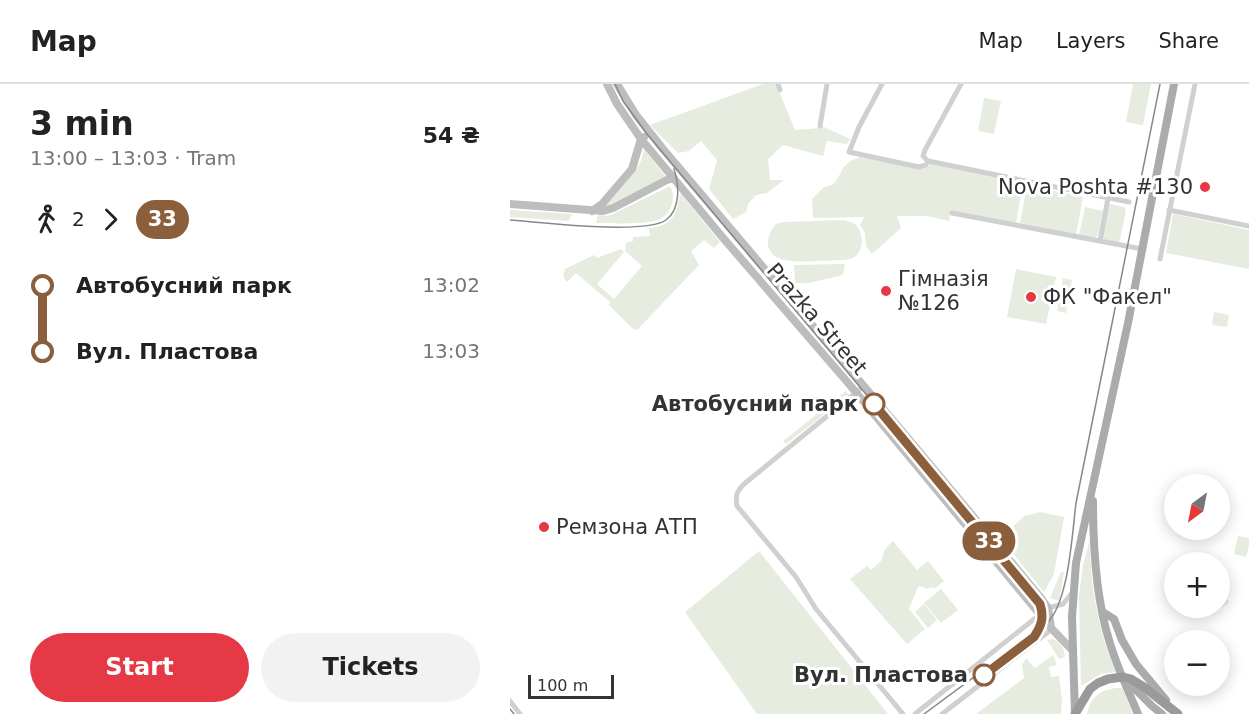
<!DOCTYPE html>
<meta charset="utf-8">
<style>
body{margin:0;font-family:"DejaVu Sans",sans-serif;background:#f2f2f2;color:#222;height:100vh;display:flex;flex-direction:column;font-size:22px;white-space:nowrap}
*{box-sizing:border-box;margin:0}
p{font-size:20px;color:#767676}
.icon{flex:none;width:33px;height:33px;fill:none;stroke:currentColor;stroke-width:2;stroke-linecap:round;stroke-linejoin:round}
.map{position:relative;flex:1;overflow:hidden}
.side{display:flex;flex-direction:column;background:#fff;width:510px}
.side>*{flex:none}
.badge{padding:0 12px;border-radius:20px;font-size:21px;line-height:39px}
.needle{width:39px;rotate:212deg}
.tools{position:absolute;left:654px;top:390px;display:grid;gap:12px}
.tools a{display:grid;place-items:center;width:66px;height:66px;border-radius:50%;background:#fff;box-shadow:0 3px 15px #0003;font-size:30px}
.scale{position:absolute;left:18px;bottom:15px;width:86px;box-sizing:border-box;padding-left:6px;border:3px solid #333;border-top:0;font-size:16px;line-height:21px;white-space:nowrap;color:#333;-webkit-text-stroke:4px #fff;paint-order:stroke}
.map>.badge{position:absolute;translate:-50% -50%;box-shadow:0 0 0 3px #fff}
.legs{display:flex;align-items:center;gap:9px;height:66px;padding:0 30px;font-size:20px}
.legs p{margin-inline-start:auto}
.head{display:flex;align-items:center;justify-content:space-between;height:102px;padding:0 30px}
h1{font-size:33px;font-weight:700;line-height:45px}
.action{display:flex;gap:12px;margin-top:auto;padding:12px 30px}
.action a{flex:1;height:69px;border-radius:36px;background:#e63946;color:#fff;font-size:24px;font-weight:700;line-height:69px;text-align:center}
.action a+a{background:#f2f2f2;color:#222}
ul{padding:0 30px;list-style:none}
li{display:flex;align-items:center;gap:21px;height:66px;font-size:22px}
li i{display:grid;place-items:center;width:9px;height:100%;margin:0 8px;background:currentColor}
li i::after{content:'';width:15px;height:15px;margin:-8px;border:4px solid;border-radius:50%;background:#fff}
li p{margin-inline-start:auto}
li:first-child i{background:linear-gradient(#0000 50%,currentColor 0)}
li:last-child i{background:linear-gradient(currentColor 50%,#0000 0)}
header{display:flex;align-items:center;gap:36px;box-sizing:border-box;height:84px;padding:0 30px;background:#fff;border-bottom:2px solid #e0e0e0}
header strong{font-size:28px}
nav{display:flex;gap:33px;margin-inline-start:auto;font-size:21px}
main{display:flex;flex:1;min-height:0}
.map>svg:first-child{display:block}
.green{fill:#e6ecdf}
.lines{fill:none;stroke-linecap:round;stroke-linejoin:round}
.street{stroke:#d0d0d0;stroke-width:5}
.secondary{stroke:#bdbdbd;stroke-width:8}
.primary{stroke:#ababab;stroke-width:8}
.highway{stroke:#9a9a9a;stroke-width:9}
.tram{stroke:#888;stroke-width:1.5}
.line-1-casing{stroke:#fff;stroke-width:14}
.line-1{stroke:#8b5e3c;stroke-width:9}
.poi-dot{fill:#e63946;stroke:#fff;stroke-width:2}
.stop-1-dot{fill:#fff;stroke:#8b5e3c;stroke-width:3}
.labels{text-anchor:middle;stroke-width:6;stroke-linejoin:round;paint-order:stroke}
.poi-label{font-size:21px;fill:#333;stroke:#fff;text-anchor:start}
.street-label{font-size:21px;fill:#333;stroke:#fff}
.stop-label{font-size:21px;font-weight:bold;fill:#333;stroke:#fff;text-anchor:end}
</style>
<header>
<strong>Map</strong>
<nav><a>Map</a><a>Layers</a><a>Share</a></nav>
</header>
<main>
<section class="side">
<div class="head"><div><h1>3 min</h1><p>13:00 – 13:03 · Tram</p></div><b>54 ₴</b></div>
<div class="legs"><svg class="icon" aria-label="walk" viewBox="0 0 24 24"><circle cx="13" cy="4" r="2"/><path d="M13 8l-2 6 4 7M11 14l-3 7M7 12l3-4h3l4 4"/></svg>2<svg class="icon" aria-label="forward" viewBox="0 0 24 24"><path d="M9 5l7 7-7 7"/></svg><b class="badge" style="background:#8b5e3c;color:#fff">33</b></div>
<ul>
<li><i style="color:#8b5e3c"></i><b>Автобусний парк</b><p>13:02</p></li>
<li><i style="color:#8b5e3c"></i><b>Вул. Пластова</b><p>13:03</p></li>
</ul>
<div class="action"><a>Start</a><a>Tickets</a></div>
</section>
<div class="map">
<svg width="739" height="630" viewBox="0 0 739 630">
<rect width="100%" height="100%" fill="#fff"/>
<path class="green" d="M 253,0 L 266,0 L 285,46 L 310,44 L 312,42 L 340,55 L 337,60 L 317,57 L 313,72 L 273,61 L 258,75 L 260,96 L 274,96 L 257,109 L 246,111 L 238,120 L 236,128 L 223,135 L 199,105 L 207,76 L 191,57 L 179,67 L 168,69 L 140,41 Z
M 623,0 L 641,0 L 633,41 L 616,38 Z
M 474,14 L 491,17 L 484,50 L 468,47 Z
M 134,65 L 156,93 L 93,124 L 124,89 L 131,77 Z
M 350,73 L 410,85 L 416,84 L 422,79 L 513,99 L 506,139 L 440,130 L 439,137 L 417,132 L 387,132 L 391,144 L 362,170 L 356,162 L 355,149 L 350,141 L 354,133 L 303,134 L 302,115 L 314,103 C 329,102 328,88 337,80 C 341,76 346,75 350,73 Z
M 517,101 L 573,113 L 566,151 L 510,139 Z
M 160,102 C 163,108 164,113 162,120 C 160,128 154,134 147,136 C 134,141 100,139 86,139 L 88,131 L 96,132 L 101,131 Z
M 170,109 L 210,158 L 204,164 L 194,156 L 181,167 L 189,181 L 127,246 L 123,245 L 99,221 L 100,218 L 66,189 L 57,198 C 53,194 53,191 55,185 L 84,171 L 87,174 L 111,165 L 114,168 L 87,200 L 104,215 L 132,182 L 115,167 L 116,159 L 123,157 L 123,153 L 140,152 L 139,144 C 162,142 168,130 170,109 Z
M 600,120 L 614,123 L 616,126 L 610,156 L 608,159 L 595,156 L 592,152 L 597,123 Z
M 575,123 L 593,127 L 588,151 L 585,154 L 569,151 Z
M 0,126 L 62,130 L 59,137 L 0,133 Z
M 663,130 L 739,146 L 739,185 L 656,169 Z
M 334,136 C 339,138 344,138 347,142 C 354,151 354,168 343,174 C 343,174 335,176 334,176 C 318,176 278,181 266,173 C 262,171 260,166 258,162 C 257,153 261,146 266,140 L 273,138 Z
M 335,180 L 333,191 L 299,199 L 285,199 L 284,181 Z
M 506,185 L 546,193 L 536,240 L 497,233 Z
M 553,194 L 562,196 L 556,229 L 547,227 Z
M 704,228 L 719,231 L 717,243 L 702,241 Z
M 336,307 L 339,311 L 276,360 L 273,357 Z
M 530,428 L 554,433 L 544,490 L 534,508 L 490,453 L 515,432 Z
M 728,452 L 739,454 L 739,461 L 736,473 L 724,470 Z
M 383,457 L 407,486 L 418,477 L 434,497 L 424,505 L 422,503 L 416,505 L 411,502 L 408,503 L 399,525 L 415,545 L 397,560 L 340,495 L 357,482 L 361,486 L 372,476 C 373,467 376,463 383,457 Z
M 579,458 C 581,475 581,493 584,510 C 588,537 595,563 606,588 L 591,590 L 571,602 L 569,512 L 573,481 Z
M 249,467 L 378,630 L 247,630 L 175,528 Z
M 551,488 L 554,488 L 549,517 L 540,514 Z
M 431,505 L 448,526 L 431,539 L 414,519 Z
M 710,505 L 719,518 L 702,531 L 696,524 L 710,524 Z
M 414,520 L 427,536 L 418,544 L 405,528 Z
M 543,555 C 551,559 554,564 555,573 L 549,575 L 537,556 Z
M 543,571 L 547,581 L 539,583 L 541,593 L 549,592 L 552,615 L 551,630 L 466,630 L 514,594 L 512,581 L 516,574 L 525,584 Z
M 607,604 L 612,604 L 623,630 L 577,630 C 580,614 590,605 607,604 Z"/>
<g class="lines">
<path class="street" d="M 268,0 L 270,6
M 372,0 L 349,43 L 339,68 L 409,83 L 416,81 L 418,77
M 310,42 L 317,0
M 418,77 L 619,118
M 418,77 L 413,72 L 415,66 L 451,0
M 659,126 L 739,142
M 442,129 L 632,165
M 590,157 L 598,114
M 650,175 L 685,0
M 354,302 L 234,400 C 227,407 225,412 227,422 L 286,493 L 306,525 L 393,630
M 0,617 L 10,630
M 405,630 L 538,524 L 553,520 L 562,509
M 432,630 L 542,545"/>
<path class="secondary" d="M 97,0 L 107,20 L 131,55 L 214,155 L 339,300 L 542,545 L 563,567
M 107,0 L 126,31 L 153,65 L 397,353 L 531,514 L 538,524 L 541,543
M 0,120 L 93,127 L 103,124 L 157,96 L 163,94
M 82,127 L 92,120 L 122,85 L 131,55 L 134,53"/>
<path class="primary" d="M 583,417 C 583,460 586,514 599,556 C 606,581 618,606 628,630
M 593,528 L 604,535 L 612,556 L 626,580 L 656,616
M 617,597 L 642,622 L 652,630
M 565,630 L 562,533 L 566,479 L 618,239 L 664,0"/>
<path class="highway" d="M 565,630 L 580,605 L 588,599 L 598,595 L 613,593 L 621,595 L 634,603 L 668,630"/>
<path class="tram" d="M 105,0 L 113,17 L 137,50 L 529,516 C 535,530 533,540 524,553
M 0,136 C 29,138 135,151 156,136 C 171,125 169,101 164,85
M 0,625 L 4,630
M 414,630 L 537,539 C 559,518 562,450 566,419 L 650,0"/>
</g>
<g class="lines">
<defs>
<path id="line-1" d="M 364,320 L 530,520 C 534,533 532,541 524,553 L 474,591"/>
</defs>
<use href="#line-1" class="line-1-casing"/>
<use href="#line-1" class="line-1"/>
</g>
<g class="poi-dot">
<circle cx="695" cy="103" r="6"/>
<circle cx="376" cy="207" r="6"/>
<circle cx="521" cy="213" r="6"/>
<circle cx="34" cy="443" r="6"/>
</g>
<g class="stop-1-dot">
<circle cx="364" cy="320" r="10"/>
<circle cx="474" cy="591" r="10"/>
</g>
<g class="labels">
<g class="poi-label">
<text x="683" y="110" text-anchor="end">Nova Poshta #130</text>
<text x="388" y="202">Гімназія<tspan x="388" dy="24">№126</tspan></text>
<text x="533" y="220">ФК "Факел"</text>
<text x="46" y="450">Ремзона АТП</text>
</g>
<g class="street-label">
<text transform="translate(307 235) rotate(49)" y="7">Prazka Street</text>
</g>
<g class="stop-label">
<text x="348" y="327">Автобусний парк</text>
<text x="458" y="598">Вул. Пластова</text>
</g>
</g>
</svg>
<div class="tools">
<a><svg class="needle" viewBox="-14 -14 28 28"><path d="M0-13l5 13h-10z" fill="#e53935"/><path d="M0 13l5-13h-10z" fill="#767676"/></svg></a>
<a>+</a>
<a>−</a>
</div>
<div class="scale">100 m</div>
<b class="badge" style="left:479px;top:457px;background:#8b5e3c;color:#fff">33</b>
</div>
</main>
